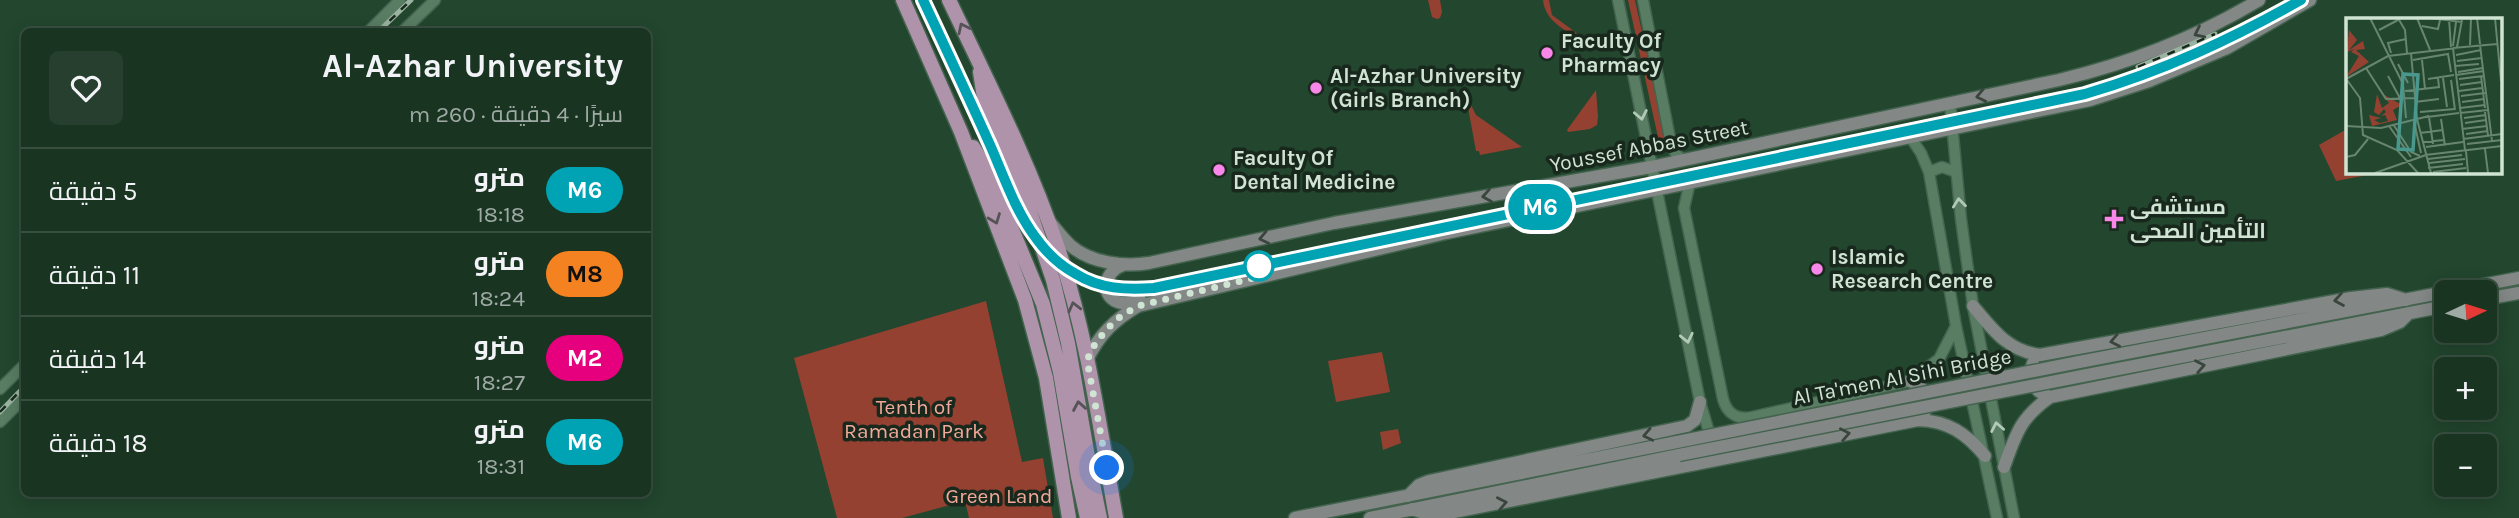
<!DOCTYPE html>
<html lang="ar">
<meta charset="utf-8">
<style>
body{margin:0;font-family:Karla,Cairo,sans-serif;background:#273f2f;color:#f1f3f6;direction:rtl;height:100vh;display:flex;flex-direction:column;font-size:26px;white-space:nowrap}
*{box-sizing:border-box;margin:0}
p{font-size:23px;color:#9faaa5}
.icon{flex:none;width:38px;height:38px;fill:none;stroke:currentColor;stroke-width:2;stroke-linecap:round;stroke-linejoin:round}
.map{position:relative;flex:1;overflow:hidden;direction:ltr}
.panel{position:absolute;left:21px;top:28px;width:630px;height:469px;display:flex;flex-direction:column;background:#1a3422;border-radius:10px;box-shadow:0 4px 18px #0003,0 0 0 2px #384f40;direction:rtl}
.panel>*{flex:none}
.badge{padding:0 14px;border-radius:23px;font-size:24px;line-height:46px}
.needle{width:46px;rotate:86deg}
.tools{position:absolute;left:2434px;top:280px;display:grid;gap:14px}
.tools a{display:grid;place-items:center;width:63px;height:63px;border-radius:10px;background:#1a3422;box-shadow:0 4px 18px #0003,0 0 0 2px #384f40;font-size:35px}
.you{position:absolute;width:35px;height:35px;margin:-18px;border:5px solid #fff;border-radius:50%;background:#1a73e8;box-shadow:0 0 0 10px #1a73e833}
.map>.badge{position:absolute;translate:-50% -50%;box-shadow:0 0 0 4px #fff}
.round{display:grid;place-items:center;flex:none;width:74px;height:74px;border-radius:10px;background:#273f2f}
.headline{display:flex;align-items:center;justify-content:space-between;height:119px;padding:0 28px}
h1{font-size:33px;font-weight:700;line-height:52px}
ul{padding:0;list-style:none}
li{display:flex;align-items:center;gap:21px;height:84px;padding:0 28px;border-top:2px solid #384f40}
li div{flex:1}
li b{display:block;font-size:26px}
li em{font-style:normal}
li .badge{min-width:77px;font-weight:700;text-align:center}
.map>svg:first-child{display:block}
.green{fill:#954131}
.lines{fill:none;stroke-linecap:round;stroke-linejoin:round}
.tertiary-casing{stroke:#43634e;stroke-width:13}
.secondary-casing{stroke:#43634e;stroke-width:15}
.primary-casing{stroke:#43634e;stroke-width:17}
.tertiary{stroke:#587d62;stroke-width:10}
.secondary{stroke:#838887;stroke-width:12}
.primary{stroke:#ae93ab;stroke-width:14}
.rail-casing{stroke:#9ab3a0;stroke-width:5}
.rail{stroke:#19281d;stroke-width:2.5;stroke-dasharray:8;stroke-linecap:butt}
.secondary-bridge-casing{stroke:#43634e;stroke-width:15;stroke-linecap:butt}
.primary-bridge-casing{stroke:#43634e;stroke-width:17;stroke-linecap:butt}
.secondary-bridge{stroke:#838887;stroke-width:12}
.primary-bridge{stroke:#ae93ab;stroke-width:14}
.oneway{stroke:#555356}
.oneway2{stroke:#39453d}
.oneway3{stroke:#b2cab8}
.line-casing{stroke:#fff;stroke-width:16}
.line{stroke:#00a3b4;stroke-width:10}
.walk{stroke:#d0e4d4;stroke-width:7;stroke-dasharray:0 12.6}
.poi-dot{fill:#f987e9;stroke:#19281d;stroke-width:2.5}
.stop-dot{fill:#fff;stroke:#00a3b4;stroke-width:3.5}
.labels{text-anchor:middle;stroke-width:7;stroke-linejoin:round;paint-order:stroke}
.poi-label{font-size:21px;font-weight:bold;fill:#d0e4d4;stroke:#19281d;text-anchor:start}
.street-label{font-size:21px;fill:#d0e4d4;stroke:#19281d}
.park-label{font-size:21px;fill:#f2a999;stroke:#19281d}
.inset-road{fill:none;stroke:#688570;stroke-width:2}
.view{fill:#49978d;fill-opacity:0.15;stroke:#49978d;stroke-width:3.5}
.inset-edge{fill:none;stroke:#d0e4d4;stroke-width:3.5}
</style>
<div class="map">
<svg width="2519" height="518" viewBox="0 0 2519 518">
<rect width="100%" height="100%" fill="#22462e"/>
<path class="green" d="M 1428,0 L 1440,0 L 1442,12 L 1440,18 L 1437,19 L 1432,17 Z
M 1543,0 L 1549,0 L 1552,15 L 1582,37 L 1580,40 C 1564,29 1545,21 1543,0 Z
M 1628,0 L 1635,0 L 1668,150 L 1661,151 Z
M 1596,90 L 1598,117 L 1597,125 L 1590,129 L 1568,132 L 1567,130 Z
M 1467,102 L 1470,103 L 1476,115 L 1522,147 L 1480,155 L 1479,151 L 1476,151 Z
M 2347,129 L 2348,172 L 2383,172 L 2336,181 L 2319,145 Z
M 986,301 L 1022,462 L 1043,458 L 1053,518 L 969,518 L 965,501 L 902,518 L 837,518 L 794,358 Z
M 1382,352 L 1390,392 L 1336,402 L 1328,361 Z
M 1398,429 L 1401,443 L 1383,450 L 1380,432 Z"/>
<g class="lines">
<defs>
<path id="tertiary" d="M 1618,0 L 1700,402 L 1712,442
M 1643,0 L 1671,144 L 1676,154 L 1683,160
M 368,32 L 400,0
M 402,32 L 435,0
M 1950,103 L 1961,219 L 1973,306 L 2014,518
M 1911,138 L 1921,153 L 1929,172 L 1956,326 L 1997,518
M 1929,172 L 1942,167 L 1956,172
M 1690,182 L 1684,208 L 1723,399 C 1727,414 1738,420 1752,417 L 1910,381 L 1939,359 L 1956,326
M 0,389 L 24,365
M 0,422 L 24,398"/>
<path id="secondary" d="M 1049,221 C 1056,229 1063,239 1071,246 C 1091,263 1124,267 1149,263 L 1334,223 L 1651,167 L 2059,80 C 2130,63 2196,38 2259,0
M 1123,265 C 1103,271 1099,299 1122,303 C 1127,304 1134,302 1140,300
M 2485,299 L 2519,293
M 1973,306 C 1993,330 2008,351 2040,355 L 2351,298 L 2387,294 L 2406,300
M 1087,360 C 1099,335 1114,320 1138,306 L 1446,233 L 2090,100 L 2149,81 L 2227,48 L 2310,0
M 2079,362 L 2519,278
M 2033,363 C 2026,380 2034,391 2050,397
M 2082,376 L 2446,306
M 1910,381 C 1925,387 1931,400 1923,415
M 2004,467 C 2016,434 2020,418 2050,397 L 2381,330 L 2400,322 L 2409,313
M 1408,496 L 1419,485 L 1429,481 L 1687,426 L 1695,420 L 1700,402
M 1412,509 L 1430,515 L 1444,514 L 1918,420 C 1948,421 1966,433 1985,456
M 1295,518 L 1677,442
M 1370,518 L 1679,455"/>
<path id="primary" d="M 903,0 L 961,132 L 1025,300 L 1046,378 L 1069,518
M 949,0 C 988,82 1029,162 1058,248 C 1087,335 1100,428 1116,518
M 980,72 L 985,104 L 1026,200 L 1053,280 L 1068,343 L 1091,474
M 973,147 L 988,171 L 1043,304 L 1060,372 L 1078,477"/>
</defs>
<use href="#tertiary" class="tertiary-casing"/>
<use href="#secondary" class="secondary-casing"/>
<use href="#primary" class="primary-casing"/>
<use href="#tertiary" class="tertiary"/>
<use href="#secondary" class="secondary"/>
<use href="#primary" class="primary"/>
<defs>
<path id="rail" d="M 923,0 C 946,50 969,100 992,150 C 1005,180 1017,215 1038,240 C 1053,259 1074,276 1097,284 C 1130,296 1163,286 1196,279
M 378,32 L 411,0
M 2138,67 L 2215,34
M 1322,251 L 2085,94 C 2162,71 2231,40 2301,0
M 0,412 L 24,387"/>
</defs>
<use href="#rail" class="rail-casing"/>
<use href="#rail" class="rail"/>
<defs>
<path id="secondary-bridge" d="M 1677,442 L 2079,362
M 1679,455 L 2082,376"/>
<path id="primary-bridge" d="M 1091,474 L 1100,518
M 1078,477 L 1087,518"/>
</defs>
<use href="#secondary-bridge" class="secondary-bridge-casing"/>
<use href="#primary-bridge" class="primary-bridge-casing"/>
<use href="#secondary-bridge" class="secondary-bridge"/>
<use href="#primary-bridge" class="primary-bridge"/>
</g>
<defs><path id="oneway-chevron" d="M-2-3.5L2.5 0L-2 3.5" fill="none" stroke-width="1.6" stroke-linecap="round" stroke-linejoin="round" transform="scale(1.75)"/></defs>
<g class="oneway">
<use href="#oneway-chevron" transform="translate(963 28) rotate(-116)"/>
<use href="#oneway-chevron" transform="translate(995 219) rotate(69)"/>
<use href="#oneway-chevron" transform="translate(1074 307) rotate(-104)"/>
<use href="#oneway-chevron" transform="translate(1079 406) rotate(-100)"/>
</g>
<g class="oneway2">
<use href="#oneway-chevron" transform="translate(2199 33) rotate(154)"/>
<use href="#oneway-chevron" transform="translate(1981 96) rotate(168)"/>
<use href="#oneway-chevron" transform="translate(1487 196) rotate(170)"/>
<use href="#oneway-chevron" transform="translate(1264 238) rotate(168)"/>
<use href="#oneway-chevron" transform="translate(2339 300) rotate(170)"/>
<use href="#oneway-chevron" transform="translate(2115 341) rotate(169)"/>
<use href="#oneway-chevron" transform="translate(2200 366) rotate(-11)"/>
<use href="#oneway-chevron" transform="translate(1845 434) rotate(-11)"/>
<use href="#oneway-chevron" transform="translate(1648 435) rotate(168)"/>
<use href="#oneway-chevron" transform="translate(1502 503) rotate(-11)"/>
</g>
<g class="oneway3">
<use href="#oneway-chevron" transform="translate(1641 115) rotate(79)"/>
<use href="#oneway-chevron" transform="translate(1959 203) rotate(-96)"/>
<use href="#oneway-chevron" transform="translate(1687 338) rotate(78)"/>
<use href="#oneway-chevron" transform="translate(1997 427) rotate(-101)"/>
</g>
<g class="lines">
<defs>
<path id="line" d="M 923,0 C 946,49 969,98 991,147 C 1004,177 1016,212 1036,238 C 1046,252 1061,266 1076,274 C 1100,289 1126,290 1154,288 L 2085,94 C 2163,71 2230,40 2301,0"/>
</defs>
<use href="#line" class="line-casing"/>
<use href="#line" class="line"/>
<path class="walk" d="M 1107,468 L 1087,360 L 1095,344 L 1107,329 L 1121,316 L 1138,306 L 1270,274 L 1259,266"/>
</g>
<g class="poi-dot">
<circle cx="1547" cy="53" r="7"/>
<circle cx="1316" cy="88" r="7"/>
<circle cx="1219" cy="170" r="7"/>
<path d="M2110.5 208.5h7v7h7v7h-7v7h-7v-7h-7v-7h7z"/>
<circle cx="1817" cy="269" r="7"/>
</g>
<circle class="stop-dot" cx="1259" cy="266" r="14"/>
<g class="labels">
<g class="poi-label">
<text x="1561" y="48">Faculty Of<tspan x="1561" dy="24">Pharmacy</tspan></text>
<text x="1330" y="83">Al-Azhar University<tspan x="1330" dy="24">(Girls Branch)</tspan></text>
<text x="1233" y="165">Faculty Of<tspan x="1233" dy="24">Dental Medicine</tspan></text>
<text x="2130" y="214">مستشفى<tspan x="2130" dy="24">التأمين الصحى</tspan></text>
<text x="1831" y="264">Islamic<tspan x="1831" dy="24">Research Centre</tspan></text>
</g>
<g class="street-label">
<text transform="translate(1649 146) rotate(-11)" y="7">Youssef Abbas Street</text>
<text transform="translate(1902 377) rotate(-11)" y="7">Al Ta'men Al Sihi Bridge</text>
</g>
<g class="park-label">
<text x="914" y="414">Tenth of<tspan x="914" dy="24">Ramadan Park</tspan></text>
<text x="999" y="503">Green Land</text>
</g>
</g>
<g transform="translate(2346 18)">
<rect width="156" height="156" fill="#22462e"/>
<path d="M 3,12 L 11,22 L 3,32 L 17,23 L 19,31 L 10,32 L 23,44 L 0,59 L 13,38 L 5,34 L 8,31 L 1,34 ZM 35,75 L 56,87 L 47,92 L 51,102 L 26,108 L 23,97 L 35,100 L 28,102 L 34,105 L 42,103 L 39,97 L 35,98 L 40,94 L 38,91 L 33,97 L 28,94 L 31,76 L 36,90 L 43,85 Z" fill="#954131"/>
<path class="inset-road" d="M 24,0 L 57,66 L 60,100M 52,0 L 59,12 L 61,35M 71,0 L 84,32M 84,0 L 116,4M 131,0 L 134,26M 149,0 L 155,63M 103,1 L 105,29M 76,8 L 92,11 L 94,2M 33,12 L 52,2M 124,27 L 125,0M 134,27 L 146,123M 107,28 L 110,4M 111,29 L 116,2M 107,30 L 119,132M 107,30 L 151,26M 45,35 L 42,25 L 60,21M 65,35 L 71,101 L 85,155M 110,37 L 135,32M 67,42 L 102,36 L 105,54M 76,42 L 79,71M 111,43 L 136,40M 52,46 L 62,65M 109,48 L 133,46M 20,50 L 40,81 L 69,80M 112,54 L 137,50M 110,57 L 138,53M 42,58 L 55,82M 135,58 L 139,90M 97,60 L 101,89M 0,61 L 42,38 L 111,30M 82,61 L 108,57M 113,61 L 137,58M 1,62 L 14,80 L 17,117 L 51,132 L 72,155M 105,62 L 109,92M 114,67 L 136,64M 59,73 L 93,69 L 92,60M 113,73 L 136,70M 115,78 L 139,75M 69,84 L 93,81M 116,84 L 138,81M 114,90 L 139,87M 74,94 L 109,91M 139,94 L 142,118M 114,95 L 142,92M 81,99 L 113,95M 83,99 L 87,126M 118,100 L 140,97M 95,101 L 99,128M 119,105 L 140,102M 47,106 L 65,134 L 74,138M 0,108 L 35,110 L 83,98M 43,108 L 65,139M 69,108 L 75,135M 116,111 L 141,108M 74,115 L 97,112M 120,116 L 142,113M 117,121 L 156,116M 77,124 L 98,122M 121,126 L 156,122M 80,129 L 117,124M 139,131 L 142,155M 120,133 L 122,155M 79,137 L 156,128M 0,139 L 9,137 L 22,121M 82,141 L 116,137M 83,145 L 119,141M 82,150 L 117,146M 87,154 L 120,150M 29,155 L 80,137"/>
<path class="view" d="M 57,56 L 72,57 L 67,132 L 52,131 Z"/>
<rect width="156" height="156" class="inset-edge"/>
</g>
</svg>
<div class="tools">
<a><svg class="needle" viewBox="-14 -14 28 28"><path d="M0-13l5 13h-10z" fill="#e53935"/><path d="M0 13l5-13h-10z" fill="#9faaa5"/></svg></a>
<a>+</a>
<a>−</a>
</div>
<div class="you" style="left:1107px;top:468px"></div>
<b class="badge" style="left:1540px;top:207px;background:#00a3b4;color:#fff">M6</b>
<section class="panel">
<div class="headline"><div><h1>Al-Azhar University</h1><p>سيرًا · 4 دقيقة · 260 m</p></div><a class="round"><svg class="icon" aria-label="heart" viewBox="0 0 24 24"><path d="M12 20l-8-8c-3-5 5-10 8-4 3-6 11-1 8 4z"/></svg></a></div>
<ul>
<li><span class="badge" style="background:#00a3b4;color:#fff">M6</span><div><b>مترو</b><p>18:18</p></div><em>5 دقيقة</em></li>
<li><span class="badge" style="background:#f58220;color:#111">M8</span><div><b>مترو</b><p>18:24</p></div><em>11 دقيقة</em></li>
<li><span class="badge" style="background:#e6007e;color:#fff">M2</span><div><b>مترو</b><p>18:27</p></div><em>14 دقيقة</em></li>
<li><span class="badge" style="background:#00a3b4;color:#fff">M6</span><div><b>مترو</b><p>18:31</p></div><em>18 دقيقة</em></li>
</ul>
</section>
</div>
